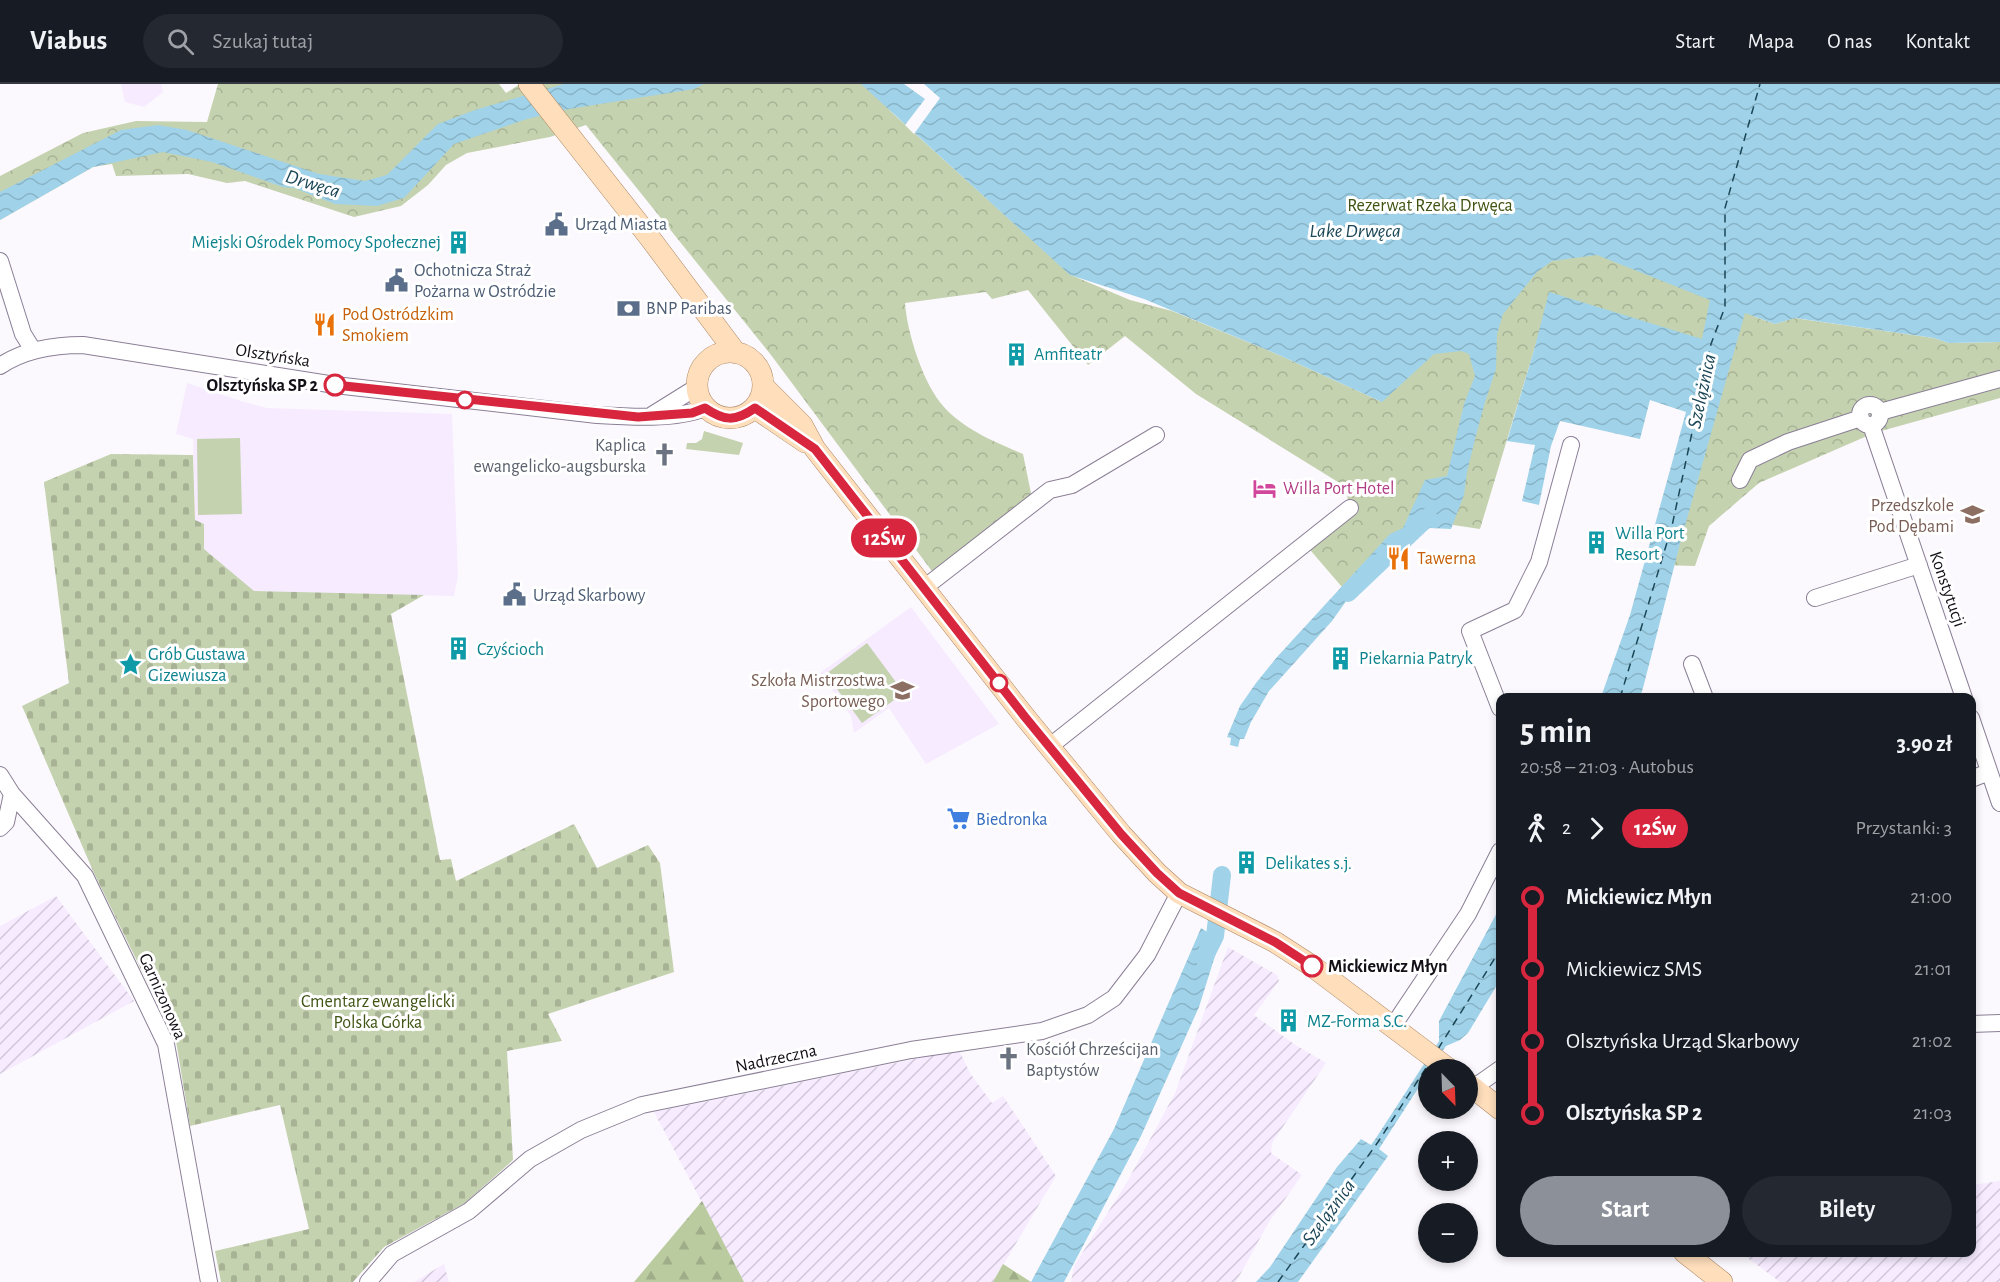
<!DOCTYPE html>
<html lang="pl">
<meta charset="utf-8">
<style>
body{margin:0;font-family:"Alegreya Sans",sans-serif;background:#242831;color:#f1f3f6;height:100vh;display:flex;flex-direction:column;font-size:22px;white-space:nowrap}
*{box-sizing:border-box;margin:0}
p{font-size:20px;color:#9ea1a6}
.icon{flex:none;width:33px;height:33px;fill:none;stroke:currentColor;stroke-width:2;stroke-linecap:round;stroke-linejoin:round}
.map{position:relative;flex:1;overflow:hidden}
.side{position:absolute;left:1496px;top:609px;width:480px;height:564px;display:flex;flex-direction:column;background:#171b24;border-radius:12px;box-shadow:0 3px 9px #0003}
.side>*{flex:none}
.badge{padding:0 12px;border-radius:20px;font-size:21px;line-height:39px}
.needle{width:39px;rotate:157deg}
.controls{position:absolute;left:1418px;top:975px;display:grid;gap:12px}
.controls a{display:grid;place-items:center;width:60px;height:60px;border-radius:50%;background:#171b24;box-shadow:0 3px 9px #0003;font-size:30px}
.map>.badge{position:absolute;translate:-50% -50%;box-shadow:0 0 0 3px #fff}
.legs{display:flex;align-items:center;gap:9px;height:66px;padding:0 24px;font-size:20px}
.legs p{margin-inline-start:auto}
.overview{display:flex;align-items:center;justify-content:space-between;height:102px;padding:0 24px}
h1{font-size:33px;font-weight:700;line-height:45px}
.action{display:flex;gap:12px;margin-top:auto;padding:12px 24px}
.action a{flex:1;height:69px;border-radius:36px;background:#8c9099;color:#fff;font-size:24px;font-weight:700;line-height:69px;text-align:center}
.action a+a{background:#242831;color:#f1f3f6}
ul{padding:0 24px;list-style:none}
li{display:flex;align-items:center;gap:21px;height:72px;font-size:22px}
li i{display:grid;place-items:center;width:9px;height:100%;margin:0 8px;background:currentColor}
li i::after{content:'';width:15px;height:15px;margin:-8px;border:4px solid;border-radius:50%;background:#171b24}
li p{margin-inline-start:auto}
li:first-child i{background:linear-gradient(#0000 50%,currentColor 0)}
li:last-child i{background:linear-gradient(currentColor 50%,#0000 0)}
header{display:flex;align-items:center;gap:36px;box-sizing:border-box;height:84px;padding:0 30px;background:#171b24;border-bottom:2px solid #363941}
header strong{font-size:28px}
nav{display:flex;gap:33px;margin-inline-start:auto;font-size:21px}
.search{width:420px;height:54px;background:#242831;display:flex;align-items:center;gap:15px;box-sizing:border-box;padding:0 21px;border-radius:33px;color:#9ea1a6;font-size:22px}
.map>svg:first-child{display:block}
.industrial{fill:url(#industrial-furrows)}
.built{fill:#f6ebff}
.green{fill:#c4d2af}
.forest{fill:url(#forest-firs)}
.cemetery{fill:url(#cemetery-stones)}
.park{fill:url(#park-crowns);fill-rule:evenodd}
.water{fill:url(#water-waves)}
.pier{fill:#fcf9fe}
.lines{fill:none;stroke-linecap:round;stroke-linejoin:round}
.canal{stroke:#a0d3e9;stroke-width:18}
.ferry{stroke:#1b4657;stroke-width:1.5;stroke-dasharray:8 6;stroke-linecap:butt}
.minor-casing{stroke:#8b7f96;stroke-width:18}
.major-casing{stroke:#ac8764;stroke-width:22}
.minor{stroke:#fff;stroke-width:16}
.major{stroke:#fedebb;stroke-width:21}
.line-1-casing{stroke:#fff;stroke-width:14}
.line-1{stroke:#d7263d;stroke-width:9}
.stop-1-dot{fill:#fff;stroke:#d7263d;stroke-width:3}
.labels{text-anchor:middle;stroke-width:6;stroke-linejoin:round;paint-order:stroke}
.park-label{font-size:18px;fill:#405413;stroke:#fff}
.service-label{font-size:18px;fill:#4e5e75;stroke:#fff;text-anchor:start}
.culture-label{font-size:18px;fill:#0d838f;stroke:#fff;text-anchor:start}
.food-label{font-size:18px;fill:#c56008;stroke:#fff;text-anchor:start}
.street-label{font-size:18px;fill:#130f17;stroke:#fff}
.stop-label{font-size:18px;font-weight:bold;fill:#130f17;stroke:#fff;text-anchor:end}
.worship-label{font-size:18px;fill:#5b616d;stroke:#fff;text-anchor:end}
.hotel-label{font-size:18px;fill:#b23c85;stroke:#fff;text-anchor:start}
.education-label{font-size:18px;fill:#785e54;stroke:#fff;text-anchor:end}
.shop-label{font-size:18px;fill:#366cbe;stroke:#fff;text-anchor:start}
.water-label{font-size:20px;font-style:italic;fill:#1b4657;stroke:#fff}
</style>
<header>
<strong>Viabus</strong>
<div class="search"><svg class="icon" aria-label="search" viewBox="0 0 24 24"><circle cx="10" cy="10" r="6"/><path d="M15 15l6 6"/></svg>Szukaj tutaj</div>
<nav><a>Start</a><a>Mapa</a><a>O nas</a><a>Kontakt</a></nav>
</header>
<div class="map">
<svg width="2000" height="1198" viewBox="0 0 2000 1198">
<defs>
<pattern id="industrial-furrows" width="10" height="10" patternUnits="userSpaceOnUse" patternTransform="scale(1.5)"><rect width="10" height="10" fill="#f6ebff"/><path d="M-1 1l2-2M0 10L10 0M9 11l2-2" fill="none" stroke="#d2c8da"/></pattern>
<pattern id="forest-firs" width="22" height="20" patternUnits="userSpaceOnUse" patternTransform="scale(1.5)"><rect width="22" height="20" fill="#bacba0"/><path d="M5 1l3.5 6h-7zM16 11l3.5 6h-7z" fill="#9fad89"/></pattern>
<pattern id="cemetery-stones" width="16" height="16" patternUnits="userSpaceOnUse" patternTransform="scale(1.5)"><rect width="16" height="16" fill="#c4d2af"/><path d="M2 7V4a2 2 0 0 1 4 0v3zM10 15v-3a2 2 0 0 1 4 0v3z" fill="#a8b396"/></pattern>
<pattern id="park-crowns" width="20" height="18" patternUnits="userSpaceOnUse" patternTransform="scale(1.5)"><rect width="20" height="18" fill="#c4d2af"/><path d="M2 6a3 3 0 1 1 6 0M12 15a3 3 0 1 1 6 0" fill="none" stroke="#a8b396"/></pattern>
<pattern id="water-waves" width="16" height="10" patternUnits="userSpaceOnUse" patternTransform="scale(1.5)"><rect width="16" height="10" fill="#a0d3e9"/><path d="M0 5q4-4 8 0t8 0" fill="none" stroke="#89b4c7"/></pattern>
</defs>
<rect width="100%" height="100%" fill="#fcf9fe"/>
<path class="industrial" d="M 56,812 L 134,917 L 0,990 L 0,842 Z
M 1228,863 L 1277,891 L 1279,897 L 1254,931 L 1294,960 L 1326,979 L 1272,1059 L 1271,1069 L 1302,1091 L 1269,1138 L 1236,1198 L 1071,1198 L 1074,1182 L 1127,1098 L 1175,1009 Z
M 959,966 L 970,989 L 992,1019 L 1003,1012 L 1056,1092 L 993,1198 L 744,1198 L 654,1028 Z
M 2000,1097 L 2000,1198 L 1780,1198 L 1741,1169 L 1971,1168 L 1971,1101 Z
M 444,1180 L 449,1198 L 414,1198 Z"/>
<path class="built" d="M 121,0 L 161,0 L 163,8 L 144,23 L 125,18 Z
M 187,299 L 241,317 L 267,324 L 452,330 L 458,492 L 454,512 L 254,507 L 204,465 L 204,441 L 195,437 L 193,355 L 176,350 Z
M 911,523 L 999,640 L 926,680 L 889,624 L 854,649 L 851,632 L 820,589 Z"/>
<path class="green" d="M 704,347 L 743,359 L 739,371 L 686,365 L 687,359 L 696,359 L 702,355 Z
M 240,354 L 242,430 L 198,431 L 197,355 Z
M 867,559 L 904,609 L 862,639 L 826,590 Z"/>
<path class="forest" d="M 702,1117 L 744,1198 L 634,1198 Z
M 1003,1180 L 1031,1198 L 993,1198 Z"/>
<path class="cemetery" d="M 111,370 L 193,371 L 195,436 L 204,440 L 204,465 L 254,507 L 424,511 L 391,530 L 440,776 L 451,775 L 456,797 L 574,740 L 597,784 L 648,761 L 660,779 L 674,888 L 548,930 L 562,957 L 507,967 L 513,1076 L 465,1119 L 384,1163 L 353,1198 L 221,1198 L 215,1167 L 309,1145 L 280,1021 L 190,1042 L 176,957 L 93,787 L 22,622 L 69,599 L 44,398 Z"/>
<path class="park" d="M 218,0 L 499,0 L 506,9 L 520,0 L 2000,0 L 1753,232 L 1775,240 L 1794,234 L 1934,254 L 1949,259 L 2000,258 L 2000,314 L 1874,349 L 1759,399 L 1709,442 L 1695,482 L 1660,481 L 1711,260 L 1541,243 L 1480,445 L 1426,437 L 1348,510 L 1305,460 L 1349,424 L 1346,403 L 1196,310 L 1125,252 L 1088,281 L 1028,206 L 992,215 L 986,208 L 905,219 C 907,248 923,300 944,323 C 965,346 995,358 1023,370 L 1033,419 L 937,494 L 771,271 L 586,41 L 550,53 L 467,69 L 446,81 L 428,101 L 401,122 L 354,133 L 245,97 L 227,99 L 188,90 L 116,92 L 112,80 L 93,83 L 0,136 L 0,92 L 83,49 L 136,37 L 207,38 ZM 889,26 L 1382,318 L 1279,271 L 1172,227 L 1130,216 L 1071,191 Z"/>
<path class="water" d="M 564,0 L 704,0 L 694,5 L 569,25 L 527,35 L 454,60 L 404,114 L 377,122 L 335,120 L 294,104 L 283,103 L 212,78 L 163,68 L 93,83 L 0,136 L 0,108 L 121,46 L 158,41 L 187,46 L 319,90 L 365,97 L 387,91 L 438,40 L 475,26 Z
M 861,0 L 2000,0 L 2000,258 L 1949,259 L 1934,254 L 1795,234 L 1775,240 L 1745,229 L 1681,456 L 1643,604 L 1640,613 L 1601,613 L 1630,531 L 1686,328 L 1650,316 L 1640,355 L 1560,337 L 1551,362 L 1539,421 L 1522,417 L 1535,361 L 1507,357 L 1534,266 L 1549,208 L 1702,255 L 1710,216 L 1597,171 L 1552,177 L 1537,188 L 1503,230 L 1497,250 L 1496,285 L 1485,318 L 1475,355 L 1467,388 L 1464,411 L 1451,445 L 1430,444 L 1415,454 L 1408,448 L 1369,485 L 1332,537 L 1269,607 L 1251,638 L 1244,655 L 1240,655 L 1238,663 L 1230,661 L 1231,654 L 1227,653 L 1240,622 L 1256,599 L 1277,573 L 1390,450 L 1403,444 L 1425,396 L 1447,392 L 1464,320 L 1475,292 L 1469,270 L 1461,267 L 1434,270 L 1382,318 L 1279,271 L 1144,215 L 1070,191 Z
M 1500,823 L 1500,896 L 1468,949 L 1460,956 L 1446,962 L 1430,985 L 1428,986 L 1428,989 L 1379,1065 L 1388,1072 L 1298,1198 L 1256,1198 L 1270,1183 L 1337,1083 L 1361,1055 L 1371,1061 L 1376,1054 L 1439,957 L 1439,937 Z
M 1201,844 L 1220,856 L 1199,923 L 1141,1052 L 1064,1198 L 1031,1198 L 1114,1045 Z"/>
<path class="pier" d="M 904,0 L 924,0 L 940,14 L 914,50 L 905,41 L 925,15 Z"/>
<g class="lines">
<path class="canal" d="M 1348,509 L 1428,433
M 1204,874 L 1215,852 L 1222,791"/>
<path class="ferry" d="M 1620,614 L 1672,442 L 1711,260 L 1725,223 L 1725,124 L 1760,0
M 1438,965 L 1500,866
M 1278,1198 L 1378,1058 L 1428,981"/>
<defs>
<path id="minor" d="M 0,177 L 23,250 L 33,266
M 0,282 C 25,265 54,261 83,261 L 335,301 L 597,331 C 629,333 676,336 705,324
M1860 331a10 10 0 1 1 20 0a10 10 0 1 1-20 0Z
M 1880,328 L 2000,295
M 652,331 L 697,303
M 1871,341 L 1964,614
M 1740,396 L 1750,376 L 1788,358 L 1861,334
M 924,504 L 1050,406 L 1072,401 L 1156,351
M 1815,514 L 1919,481
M 1692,580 L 1705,614
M 1500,624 L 1470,547 L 1515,526 L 1539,478 L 1571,361
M 1971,634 L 2000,719
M 1049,663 L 1350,424
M 0,691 L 12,710 L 6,738 L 0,744
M 1971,695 L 1989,688
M 12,710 L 85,792 L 166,960 L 209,1198
M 1971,940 L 2000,939
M 1393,942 L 1468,830 L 1500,767
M 1473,1004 L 1500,985
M 368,1198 L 392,1170 L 469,1127 L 530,1075 L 581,1046 L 642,1021 L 911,966 L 1042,947 L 1088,931 L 1114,914 L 1147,871 L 1179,809"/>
<path id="major" d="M 529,0 L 650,154 L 736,269
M697 301a33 33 0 1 1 66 0a33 33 0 1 1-66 0Z
M 763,302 L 802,341 L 815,365 L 1025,633 L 1121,750 L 1157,789 L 1179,809 L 1275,858 L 1312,882 L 1450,986
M 755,324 L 805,358
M 1467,999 L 1500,1025
M 1684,1168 L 1722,1198"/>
</defs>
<use href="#minor" class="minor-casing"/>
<use href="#major" class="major-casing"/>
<use href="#minor" class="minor"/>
<use href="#major" class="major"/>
</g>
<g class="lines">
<defs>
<path id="line-1" d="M 335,301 L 638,333 L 692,329 L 705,324 C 724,337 735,338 755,324 L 815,365 L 1025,633 L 1121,750 L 1157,789 L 1179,809 L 1275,858 L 1312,882"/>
</defs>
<use href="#line-1" class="line-1-casing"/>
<use href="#line-1" class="line-1"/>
</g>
<defs>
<symbol id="civic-bare" viewBox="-9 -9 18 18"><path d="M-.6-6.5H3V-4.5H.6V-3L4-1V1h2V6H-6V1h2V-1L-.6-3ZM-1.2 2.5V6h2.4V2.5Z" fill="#5c6f8a" stroke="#fff" stroke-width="2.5" paint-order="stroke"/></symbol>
<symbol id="building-bare" viewBox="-9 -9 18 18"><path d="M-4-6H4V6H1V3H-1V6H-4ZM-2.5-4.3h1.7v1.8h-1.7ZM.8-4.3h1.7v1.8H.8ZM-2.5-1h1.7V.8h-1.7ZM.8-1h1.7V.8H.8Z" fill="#0f9aa8" stroke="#fff" stroke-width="2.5" paint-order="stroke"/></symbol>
<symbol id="bank-bare" viewBox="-9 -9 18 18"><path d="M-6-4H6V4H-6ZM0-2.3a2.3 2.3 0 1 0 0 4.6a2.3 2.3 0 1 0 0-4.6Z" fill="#5c6f8a" stroke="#fff" stroke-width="2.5" paint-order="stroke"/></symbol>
<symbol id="restaurant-bare" viewBox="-9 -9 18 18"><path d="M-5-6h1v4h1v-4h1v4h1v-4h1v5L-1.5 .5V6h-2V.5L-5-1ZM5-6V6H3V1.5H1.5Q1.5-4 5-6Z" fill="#e8710a" stroke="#fff" stroke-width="2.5" paint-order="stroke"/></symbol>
<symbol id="church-bare" viewBox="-9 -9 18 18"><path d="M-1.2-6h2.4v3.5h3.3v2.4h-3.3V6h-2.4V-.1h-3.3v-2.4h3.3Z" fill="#6b7280" stroke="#fff" stroke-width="2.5" paint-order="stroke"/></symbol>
<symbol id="hotel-bare" viewBox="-9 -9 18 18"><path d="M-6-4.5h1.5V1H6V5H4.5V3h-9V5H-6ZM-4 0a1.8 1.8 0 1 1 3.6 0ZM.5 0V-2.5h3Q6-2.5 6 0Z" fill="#d1479c" stroke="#fff" stroke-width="2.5" paint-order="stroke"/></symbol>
<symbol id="school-bare" viewBox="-9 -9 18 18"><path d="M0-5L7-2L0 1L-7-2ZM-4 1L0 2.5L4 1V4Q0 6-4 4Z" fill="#8d6e63" stroke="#fff" stroke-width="2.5" paint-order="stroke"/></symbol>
<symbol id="sight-bare" viewBox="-9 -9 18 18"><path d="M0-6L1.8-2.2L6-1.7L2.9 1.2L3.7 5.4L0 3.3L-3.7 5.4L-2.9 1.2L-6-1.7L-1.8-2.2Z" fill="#0f9aa8" stroke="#fff" stroke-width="2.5" paint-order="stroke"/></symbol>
<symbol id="supermarket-bare" viewBox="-9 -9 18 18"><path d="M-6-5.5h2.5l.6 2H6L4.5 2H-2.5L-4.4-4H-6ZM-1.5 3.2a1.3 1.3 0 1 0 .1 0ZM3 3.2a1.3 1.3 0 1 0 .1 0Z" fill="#3f7fe0" stroke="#fff" stroke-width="2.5" paint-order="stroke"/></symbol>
</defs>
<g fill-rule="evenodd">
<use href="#civic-bare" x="540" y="124" width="33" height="33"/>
<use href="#building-bare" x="442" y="142" width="33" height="33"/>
<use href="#civic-bare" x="380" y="180" width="33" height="33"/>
<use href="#bank-bare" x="612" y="208" width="33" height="33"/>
<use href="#restaurant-bare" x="308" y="224" width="33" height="33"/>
<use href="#building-bare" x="1000" y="254" width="33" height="33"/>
<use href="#church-bare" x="648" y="354" width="33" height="33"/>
<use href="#hotel-bare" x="1248" y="388" width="33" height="33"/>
<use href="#school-bare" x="1956" y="414" width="33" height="33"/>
<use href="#building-bare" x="1580" y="442" width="33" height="33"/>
<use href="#restaurant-bare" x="1382" y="458" width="33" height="33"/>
<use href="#civic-bare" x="498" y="494" width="33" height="33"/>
<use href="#building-bare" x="442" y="548" width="33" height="33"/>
<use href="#building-bare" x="1324" y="558" width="33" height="33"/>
<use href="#sight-bare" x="114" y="564" width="33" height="33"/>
<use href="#school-bare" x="886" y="590" width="33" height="33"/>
<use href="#supermarket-bare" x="942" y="718" width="33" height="33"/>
<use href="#building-bare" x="1230" y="762" width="33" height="33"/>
<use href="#building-bare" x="1272" y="920" width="33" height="33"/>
<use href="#church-bare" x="992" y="958" width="33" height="33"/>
</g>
<g class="stop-1-dot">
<circle cx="335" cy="301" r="10"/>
<circle cx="465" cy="316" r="8"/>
<circle cx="999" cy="599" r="8"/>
<circle cx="1312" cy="882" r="10"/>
</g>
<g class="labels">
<g class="park-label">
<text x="1430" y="127">Rezerwat Rzeka Drwęca</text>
<text x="378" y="923">Cmentarz ewangelicki<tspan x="378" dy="21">Polska Górka</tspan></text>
</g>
<g class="service-label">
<text x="575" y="146">Urząd Miasta</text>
<text x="414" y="192">Ochotnicza Straż<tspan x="414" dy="21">Pożarna w Ostródzie</tspan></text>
<text x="646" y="230">BNP Paribas</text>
<text x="533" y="517">Urząd Skarbowy</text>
</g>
<g class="culture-label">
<text x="441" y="164" text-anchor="end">Miejski Ośrodek Pomocy Społecznej</text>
<text x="1034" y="276">Amfiteatr</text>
<text x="1615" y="455">Willa Port<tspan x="1615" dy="21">Resort</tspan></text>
<text x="477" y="571">Czyścioch</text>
<text x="148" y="576">Grób Gustawa<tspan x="148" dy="21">Gizewiusza</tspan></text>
<text x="1359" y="580">Piekarnia Patryk</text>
<text x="1265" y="785">Delikates s.j.</text>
<text x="1307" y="943">MZ-Forma S.C.</text>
</g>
<g class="food-label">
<text x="342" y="236">Pod Ostródzkim<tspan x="342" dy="21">Smokiem</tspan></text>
<text x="1417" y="480">Tawerna</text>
</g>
<g class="street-label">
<text transform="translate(273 271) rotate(9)" y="6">Olsztyńska</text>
<text transform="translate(1948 505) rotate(71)" y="6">Konstytucji</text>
<text transform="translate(163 912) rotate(66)" y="6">Garnizonowa</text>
<text transform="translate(776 974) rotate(-12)" y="6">Nadrzeczna</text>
</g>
<g class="stop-label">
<text x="318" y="307">Olsztyńska SP 2</text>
<text x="1328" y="888" text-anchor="start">Mickiewicz Młyn</text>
</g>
<g class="worship-label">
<text x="646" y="367">Kaplica<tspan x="646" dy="21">ewangelicko-augsburska</tspan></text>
<text x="1026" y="971" text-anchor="start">Kościół Chrześcijan<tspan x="1026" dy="21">Baptystów</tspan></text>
</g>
<g class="hotel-label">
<text x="1283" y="410">Willa Port Hotel</text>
</g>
<g class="education-label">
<text x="1954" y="427">Przedszkole<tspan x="1954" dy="21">Pod Dębami</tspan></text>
<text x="885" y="602">Szkoła Mistrzostwa<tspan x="885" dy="21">Sportowego</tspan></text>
</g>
<g class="shop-label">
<text x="976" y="741">Biedronka</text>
</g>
<g class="water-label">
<text transform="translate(313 99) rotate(17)" y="7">Drwęca</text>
<text x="1355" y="153">Lake Drwęca</text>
<text transform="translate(1701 307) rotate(-78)" y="7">Szelążnica</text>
<text transform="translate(1328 1128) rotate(-54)" y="7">Szelążnica</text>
</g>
</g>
</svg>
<div class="controls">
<a><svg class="needle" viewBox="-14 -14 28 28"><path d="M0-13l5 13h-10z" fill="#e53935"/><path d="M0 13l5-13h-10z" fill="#9ea1a6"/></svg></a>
<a>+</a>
<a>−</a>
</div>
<b class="badge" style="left:884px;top:454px;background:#d7263d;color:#fff">12Św</b>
<section class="side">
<div class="overview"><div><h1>5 min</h1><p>20:58 – 21:03 · Autobus</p></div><b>3.90 zł</b></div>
<div class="legs"><svg class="icon" aria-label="walk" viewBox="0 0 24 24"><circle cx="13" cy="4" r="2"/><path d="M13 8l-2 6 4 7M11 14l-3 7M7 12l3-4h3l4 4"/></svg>2<svg class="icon" aria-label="forward" viewBox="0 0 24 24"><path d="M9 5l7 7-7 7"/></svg><b class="badge" style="background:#d7263d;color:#fff">12Św</b><p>Przystanki: 3</p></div>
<ul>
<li><i style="color:#d7263d"></i><b>Mickiewicz Młyn</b><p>21:00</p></li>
<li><i style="color:#d7263d"></i><span>Mickiewicz SMS</span><p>21:01</p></li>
<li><i style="color:#d7263d"></i><span>Olsztyńska Urząd Skarbowy</span><p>21:02</p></li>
<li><i style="color:#d7263d"></i><b>Olsztyńska SP 2</b><p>21:03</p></li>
</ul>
<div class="action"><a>Start</a><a>Bilety</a></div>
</section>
</div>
